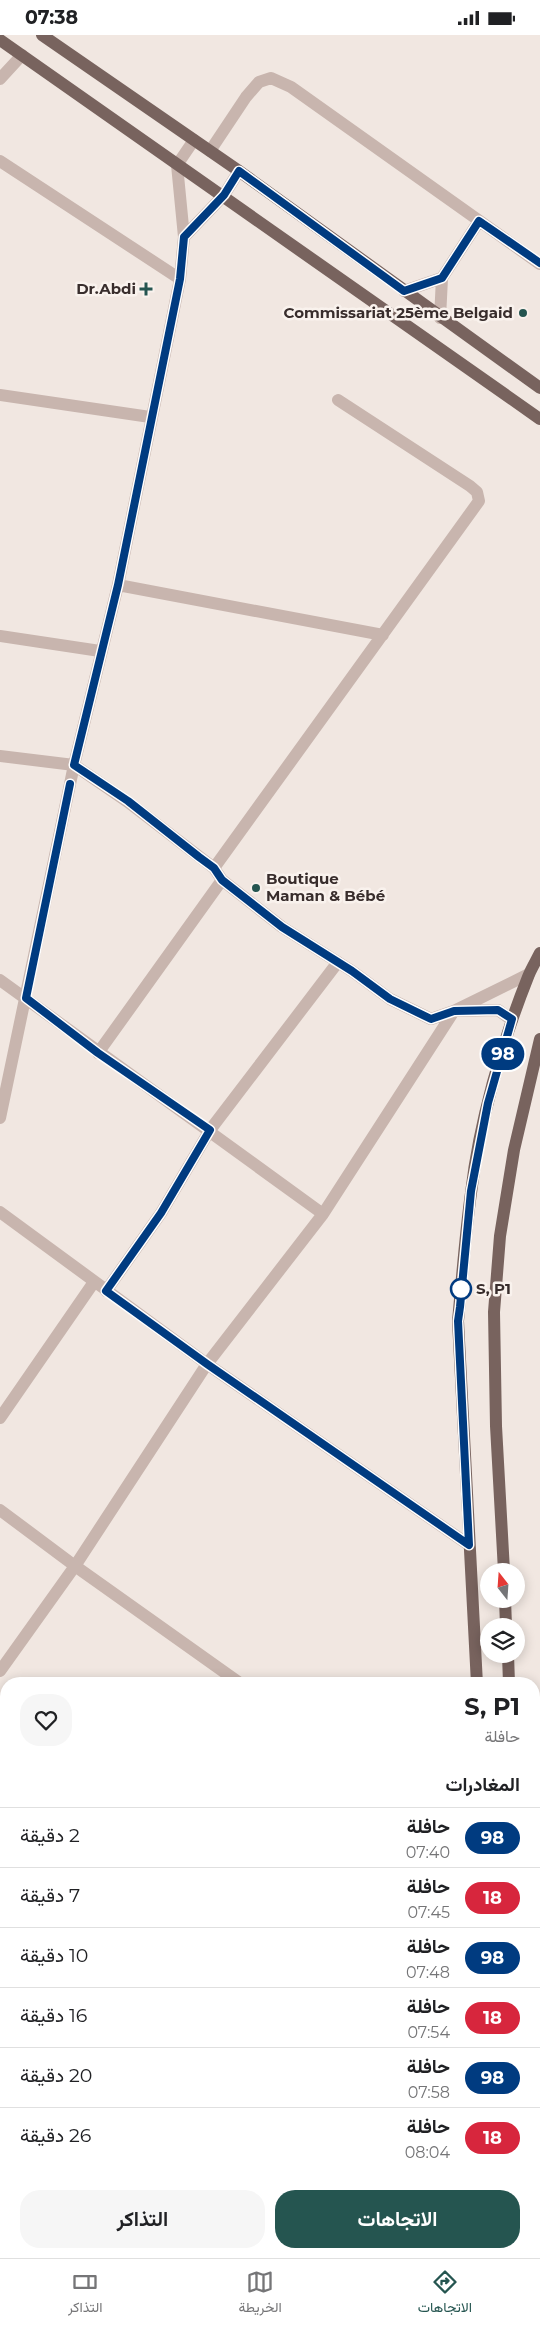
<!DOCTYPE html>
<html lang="ar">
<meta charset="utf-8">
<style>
body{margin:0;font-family:Montserrat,Vazirmatn,sans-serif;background:#f6f6f6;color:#202124;direction:rtl;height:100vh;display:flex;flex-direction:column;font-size:19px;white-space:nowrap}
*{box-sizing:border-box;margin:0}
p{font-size:16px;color:#757577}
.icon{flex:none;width:28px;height:28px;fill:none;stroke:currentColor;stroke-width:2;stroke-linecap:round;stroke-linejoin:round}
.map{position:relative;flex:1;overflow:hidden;direction:ltr}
.details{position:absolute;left:0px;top:1642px;width:540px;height:581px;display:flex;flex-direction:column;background:#fff;border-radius:20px 20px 0 0;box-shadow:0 2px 12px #0003;direction:rtl}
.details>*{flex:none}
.badge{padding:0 10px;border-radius:16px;font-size:18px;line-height:32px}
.needle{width:32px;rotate:343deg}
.fabs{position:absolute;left:480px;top:1528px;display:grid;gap:10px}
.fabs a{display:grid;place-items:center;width:45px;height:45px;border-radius:50%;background:#fff;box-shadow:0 2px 12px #0003;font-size:25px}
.map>.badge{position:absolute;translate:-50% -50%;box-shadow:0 0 0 2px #fff}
h2{padding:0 20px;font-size:19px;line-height:45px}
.round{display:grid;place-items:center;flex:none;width:52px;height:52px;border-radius:20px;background:#f6f6f6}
.summary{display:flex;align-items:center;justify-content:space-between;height:85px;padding:0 20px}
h1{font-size:24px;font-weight:700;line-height:38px}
.action{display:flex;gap:10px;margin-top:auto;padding:10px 20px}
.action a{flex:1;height:58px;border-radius:20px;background:#255550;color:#fff;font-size:20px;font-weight:700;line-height:58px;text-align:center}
.action a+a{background:#f6f6f6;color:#202124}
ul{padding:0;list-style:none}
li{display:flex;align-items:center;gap:15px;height:60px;padding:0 20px;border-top:1px solid #e0e0e0}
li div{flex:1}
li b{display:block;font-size:19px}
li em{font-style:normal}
li .badge{min-width:55px;font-weight:700;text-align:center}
.status{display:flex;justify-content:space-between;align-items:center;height:35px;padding:0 25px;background:#fff;direction:ltr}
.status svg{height:14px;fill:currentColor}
.dock{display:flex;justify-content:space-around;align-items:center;height:70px;border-top:1px solid #e0e0e0;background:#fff;font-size:14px;color:#757577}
.dock a{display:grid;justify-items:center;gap:2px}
.dock .current{color:#255550}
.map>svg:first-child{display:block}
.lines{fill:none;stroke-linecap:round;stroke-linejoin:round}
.minor{stroke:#c8b5ae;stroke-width:12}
.major{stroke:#78635e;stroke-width:12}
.line-casing{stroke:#fff;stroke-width:11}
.line{stroke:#003b80;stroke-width:8}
.poi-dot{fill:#255550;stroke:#f9f2ed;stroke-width:2}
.stop-dot{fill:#fff;stroke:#003b80;stroke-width:2.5}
.labels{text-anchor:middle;stroke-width:5;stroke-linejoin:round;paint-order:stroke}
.poi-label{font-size:15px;font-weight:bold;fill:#382d2c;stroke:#f9f2ed;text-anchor:end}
.stop-label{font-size:15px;font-weight:bold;fill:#382d2c;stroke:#f9f2ed;text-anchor:start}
</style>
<div class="status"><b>07:38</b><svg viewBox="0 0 49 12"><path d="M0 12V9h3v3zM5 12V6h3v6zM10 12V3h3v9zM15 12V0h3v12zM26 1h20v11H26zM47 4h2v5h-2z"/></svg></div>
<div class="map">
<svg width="540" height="2223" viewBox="0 0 540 2223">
<rect width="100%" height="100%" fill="#f1e7e1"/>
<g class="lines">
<path class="minor" d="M 0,44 L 22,20
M 210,116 L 246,62 L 259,47 L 271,43 L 291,52 L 540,229
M 0,126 L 180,244
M 184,202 L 224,160 L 239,136
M 442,243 L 479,186
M 404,256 L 442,243 L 440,283
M 0,360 L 150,382
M 118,550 L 383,600
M 0,601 L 100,616
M 0,721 L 74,730 L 128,767 L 214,833 L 222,845 L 282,892 L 352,936 L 390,964 L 431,984 L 454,976
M 214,833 L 479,466 L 477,457 L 470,451 L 338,365
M 0,945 L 323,1179
M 512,985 L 498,975 L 454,976 L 529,939
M 98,1018 L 222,845
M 0,1083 L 74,730 L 118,550 L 180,244 L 184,202 L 177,130 L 194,105
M 0,1177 L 207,1329 L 469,1510
M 106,1256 L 161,1178 L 210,1095 L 338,927
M 0,1383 L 94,1247
M 0,1475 L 75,1531 L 241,1649
M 0,1636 L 75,1531 L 207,1329 L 323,1179 L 454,976
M 0,1771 L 6,1775"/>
<path class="major" d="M 42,0 L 239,136 L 540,353
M 0,5 L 540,384
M 504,1536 L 496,1391 L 494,1277 L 500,1201 L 514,1115 L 540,1004
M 505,1564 L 506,1591
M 508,1619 L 509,1649
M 477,1649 L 458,1286 C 462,1244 465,1201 471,1158 C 479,1088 502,1007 528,942 C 531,934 536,926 540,918
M 362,2223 L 365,2218
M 397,2223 L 399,2218"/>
</g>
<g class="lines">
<defs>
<path id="line" d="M 70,749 L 26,963 L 98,1018 L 210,1095 L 161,1178 L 106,1256 L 207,1329 L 469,1510 L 458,1286 L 460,1272 L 471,1156 L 488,1068 L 512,984 L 498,975 L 454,976 L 431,984 L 390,964 L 352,936 L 282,892 L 222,845 L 214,833 L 199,822 L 128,766 L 74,730 L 118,550 L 180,244 L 184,202 L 224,160 L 239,136 L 404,256 L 442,243 L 479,186 L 540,228"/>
</defs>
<use href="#line" class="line-casing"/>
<use href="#line" class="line"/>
</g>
<g class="poi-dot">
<path d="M143.5 246.5h5v5h5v5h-5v5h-5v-5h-5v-5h5z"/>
<circle cx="523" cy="278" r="5"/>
<circle cx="256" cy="853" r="5"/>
</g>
<circle class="stop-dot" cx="461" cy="1254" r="10"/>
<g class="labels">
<g class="poi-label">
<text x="136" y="259">Dr.Abdi</text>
<text x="513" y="283">Commissariat 25ème Belgaid</text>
<text x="266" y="849" text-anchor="start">Boutique<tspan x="266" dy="17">Maman &amp; Bébé</tspan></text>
</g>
<g class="stop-label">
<text x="476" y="1259">S, P1</text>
</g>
</g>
</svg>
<div class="fabs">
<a><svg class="needle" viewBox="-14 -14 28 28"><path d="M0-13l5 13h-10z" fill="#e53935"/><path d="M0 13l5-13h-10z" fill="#757577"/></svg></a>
<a><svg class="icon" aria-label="layers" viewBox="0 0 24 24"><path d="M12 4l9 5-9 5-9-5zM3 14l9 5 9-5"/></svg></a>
</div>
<b class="badge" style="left:503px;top:1019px;background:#003b80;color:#fff">98</b>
<section class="details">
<div class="summary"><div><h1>S, P1</h1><p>حافلة</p></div><a class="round"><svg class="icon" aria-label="heart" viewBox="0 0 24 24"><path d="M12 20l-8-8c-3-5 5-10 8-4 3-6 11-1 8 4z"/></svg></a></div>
<h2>المغادرات</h2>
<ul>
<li><span class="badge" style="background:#003b80;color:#fff">98</span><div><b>حافلة</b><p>07:40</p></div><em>2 دقيقة</em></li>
<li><span class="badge" style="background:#d7263d;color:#fff">18</span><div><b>حافلة</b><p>07:45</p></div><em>7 دقيقة</em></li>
<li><span class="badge" style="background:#003b80;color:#fff">98</span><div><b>حافلة</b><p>07:48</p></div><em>10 دقيقة</em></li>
<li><span class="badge" style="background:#d7263d;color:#fff">18</span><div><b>حافلة</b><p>07:54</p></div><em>16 دقيقة</em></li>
<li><span class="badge" style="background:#003b80;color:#fff">98</span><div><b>حافلة</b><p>07:58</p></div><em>20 دقيقة</em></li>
<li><span class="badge" style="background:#d7263d;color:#fff">18</span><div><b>حافلة</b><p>08:04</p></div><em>26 دقيقة</em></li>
</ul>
<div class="action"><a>الاتجاهات</a><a>التذاكر</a></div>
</section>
</div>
<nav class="dock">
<a class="current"><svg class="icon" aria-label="directions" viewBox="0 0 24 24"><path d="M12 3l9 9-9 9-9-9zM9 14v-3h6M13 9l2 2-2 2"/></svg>الاتجاهات</a>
<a><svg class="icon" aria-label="map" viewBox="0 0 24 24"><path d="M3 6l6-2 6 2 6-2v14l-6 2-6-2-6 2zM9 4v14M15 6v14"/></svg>الخريطة</a>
<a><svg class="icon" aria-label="tickets" viewBox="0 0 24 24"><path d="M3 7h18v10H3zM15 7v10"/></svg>التذاكر</a>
</nav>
